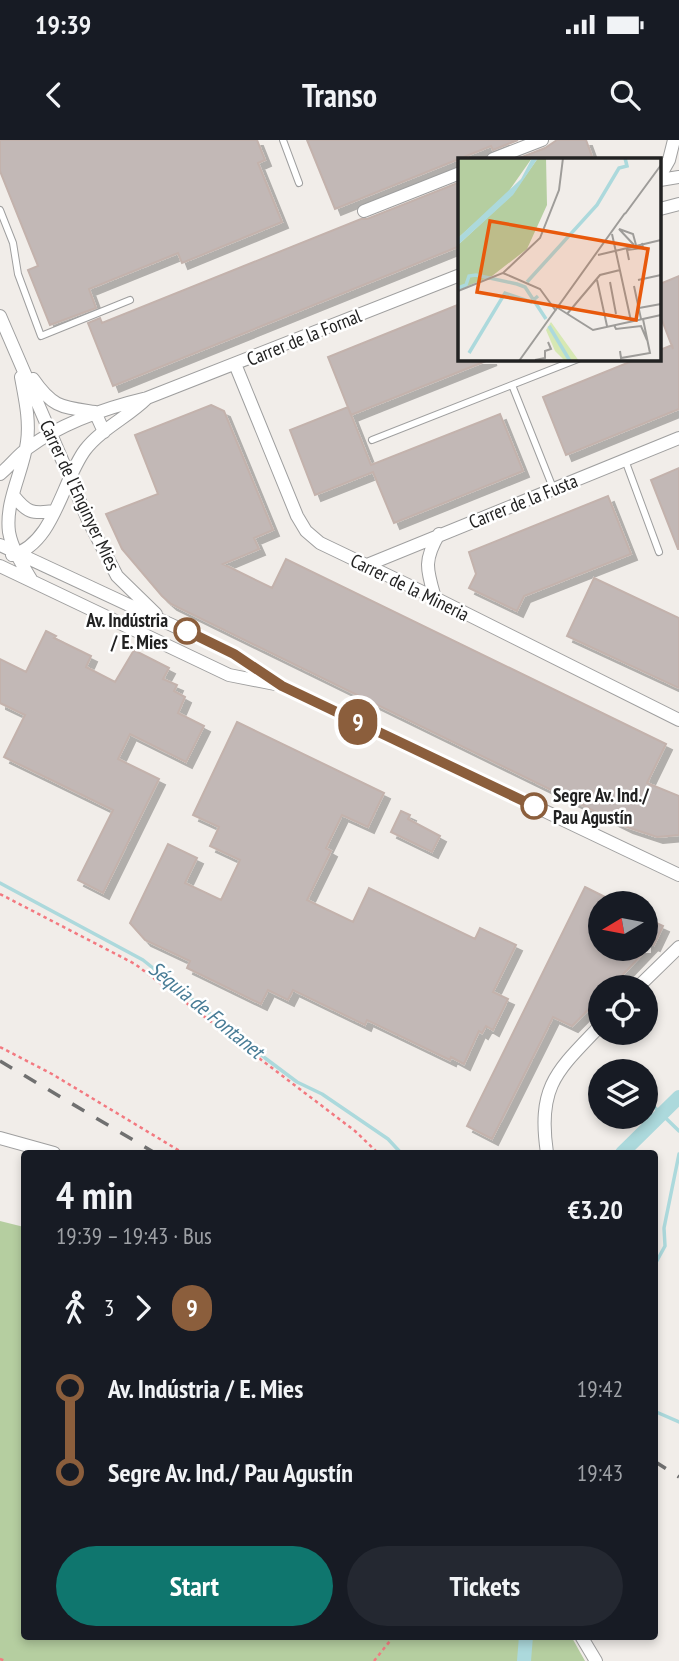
<!DOCTYPE html>
<meta charset="utf-8">
<style>
body{margin:0;font-family:"PT Sans Narrow",sans-serif;background:#242831;color:#f1f3f6;height:100vh;display:flex;flex-direction:column;font-size:26px;white-space:nowrap}
*{box-sizing:border-box;margin:0}
p{font-size:23px;color:#9ea1a6}
.icon{flex:none;width:38px;height:38px;fill:none;stroke:currentColor;stroke-width:2;stroke-linecap:round;stroke-linejoin:round}
.map{position:relative;flex:1;overflow:hidden}
.sheet{position:absolute;left:21px;top:1010px;width:637px;height:490px;display:flex;flex-direction:column;background:#171b24;border-radius:7px;box-shadow:0 4px 10px #0003}
.sheet>*{flex:none}
.badge{padding:0 14px;border-radius:23px;font-size:24px;line-height:46px}
.needle{width:46px;rotate:260deg}
.controls{position:absolute;left:588px;top:751px;display:grid;gap:14px}
.controls a{display:grid;place-items:center;width:70px;height:70px;border-radius:50%;background:#171b24;box-shadow:0 4px 10px #0003;font-size:35px}
.map>.badge{position:absolute;translate:-50% -50%;box-shadow:0 0 0 4px #fff}
.legs{display:flex;align-items:center;gap:10px;height:77px;padding:0 35px;font-size:23px}
.legs p{margin-inline-start:auto}
.headline{display:flex;align-items:center;justify-content:space-between;height:119px;padding:0 35px}
h1{font-size:38px;font-weight:600;line-height:52px}
.button{display:flex;gap:14px;margin-top:auto;padding:14px 35px}
.button a{flex:1;height:80px;border-radius:42px;background:#0f766e;color:#fff;font-size:28px;font-weight:600;line-height:80px;text-align:center}
.button a+a{background:#242831;color:#f1f3f6}
ul{padding:0 35px;list-style:none}
li{display:flex;align-items:center;gap:24px;height:84px;font-size:26px}
li i{display:grid;place-items:center;width:10px;height:100%;margin:0 9px;background:currentColor}
li i::after{content:'';width:18px;height:18px;margin:-9px;border:5px solid;border-radius:50%;background:#171b24}
li p{margin-inline-start:auto}
li:first-child i{background:linear-gradient(#0000 50%,currentColor 0)}
li:last-child i{background:linear-gradient(currentColor 50%,#0000 0)}
.status{display:flex;justify-content:space-between;align-items:center;height:49px;padding:0 35px;background:#171b24;direction:ltr}
.status svg{height:19px;fill:currentColor}
header{display:flex;justify-content:space-between;align-items:center;height:91px;padding:0 35px;background:#171b24;font-size:32px;font-weight:600}
.map>svg:first-child{display:block}
.forest{fill:#b5cea0}
.lines{fill:none;stroke-linecap:round;stroke-linejoin:round}
.stream{stroke:#acd9dc;stroke-width:3.5}
.canal{stroke:#acd9dc;stroke-width:14}
.building{fill:#c2b8b6;stroke:#c3b2ac;stroke-width:2;filter:url(#shadow)}
.service-casing{stroke:#9f9f9f;stroke-width:8}
.minor-casing{stroke:#9f9f9f;stroke-width:14}
.path{stroke:#f37980;stroke-width:2.5;stroke-dasharray:3.5 3.5;stroke-linecap:butt}
.service{stroke:#fff;stroke-width:6}
.minor{stroke:#fff;stroke-width:12}
.rail{stroke:#707070;stroke-width:3.5;stroke-dasharray:14 14;stroke-linecap:butt}
.line-1-casing{stroke:#fff;stroke-width:16}
.line-1{stroke:#8b5e3c;stroke-width:10}
.stop-1-dot{fill:#fff;stroke:#8b5e3c;stroke-width:3.5}
.labels{text-anchor:middle;stroke-width:5;stroke-linejoin:round;paint-order:stroke}
.street-label{font-size:19px;fill:#222;stroke:#fff}
.stop-label{font-size:19px;font-weight:bold;fill:#222;stroke:#fff;text-anchor:end}
.water-label{font-size:21px;font-style:italic;fill:#487c96;stroke:#fff}
.inset-river{fill:none;stroke:#acd9dc;stroke-width:3.5}
.inset-road{fill:none;stroke:#9e9c99;stroke-width:2}
.view{fill:#e8590c;fill-opacity:0.15;stroke:#e8590c;stroke-width:3.5}
.inset-edge{fill:none;stroke:#222;stroke-width:3.5}
</style>
<div class="status"><b>19:39</b><svg viewBox="0 0 49 12"><path d="M0 12V9h3v3zM5 12V6h3v6zM10 12V3h3v9zM15 12V0h3v12zM26 1h20v11H26zM47 4h2v5h-2z"/></svg></div>
<header><svg class="icon" aria-label="back" viewBox="0 0 24 24"><path d="M15 5l-7 7 7 7"/></svg>Transo<svg class="icon" aria-label="search" viewBox="0 0 24 24"><circle cx="10" cy="10" r="6"/><path d="M15 15l6 6"/></svg></header>
<div class="map">
<svg width="679" height="1521" viewBox="0 0 679 1521">
<defs>
<filter id="shadow"><feDropShadow dx="6" dy="6" stdDeviation="0" flood-color="#0004"/></filter>
</defs>
<rect width="100%" height="100%" fill="#f1ede9"/>
<path class="forest" d="M 0,1081 L 24,1087 L 24,1496 L 571,1496 L 585,1521 L 0,1521 Z"/>
<g class="lines">
<path class="stream" d="M 0,743 L 143,820 L 265,918 L 297,942 L 322,954 L 388,999 L 401,1013
M 646,959 L 679,991
M 654,1126 L 665,1106 L 664,1088 L 679,1014
M 654,1271 L 679,1282"/>
<path class="canal" d="M 622,1013 L 679,957
M 524,1521 L 526,1496"/>
</g>
<path class="building" d="M 0,0 L 257,0 L 265,20 L 258,23 L 282,82 L 182,123 L 178,113 L 89,149 L 96,168 L 50,185 L 28,130 L 38,126 L 0,31 Z
M 307,0 L 518,0 L 493,10 L 491,6 L 335,69 Z
M 557,0 L 586,0 L 593,19 L 517,19 L 545,8 Z
M 460,42 L 460,106 L 113,246 L 88,183 L 100,178 L 102,183 L 361,79 L 367,79 Z
M 679,136 L 679,269 L 566,315 L 543,257 L 637,219 L 660,219 L 660,210 L 672,205 L 673,209 L 660,175 L 660,144 Z
M 460,164 L 460,219 L 491,219 L 351,275 L 328,217 Z
M 211,265 L 224,271 L 273,390 L 254,398 L 259,409 L 223,424 L 272,448 L 286,419 L 666,604 L 647,643 L 679,656 L 679,695 L 657,697 L 627,687 L 171,464 L 162,456 L 122,409 L 106,374 L 158,354 L 135,295 Z
M 348,267 L 371,325 L 500,274 L 523,331 L 394,383 L 373,332 L 315,355 L 290,290 Z
M 679,328 L 679,409 L 678,409 L 651,340 Z
M 608,356 L 631,414 L 524,456 L 517,471 L 469,448 L 476,434 L 469,412 Z
M 594,438 L 679,478 L 679,548 L 567,496 Z
M 46,491 L 56,496 L 54,498 L 91,516 L 86,527 L 115,542 L 134,510 L 169,528 L 163,539 L 177,545 L 174,551 L 185,557 L 178,573 L 204,586 L 186,622 L 130,594 L 118,619 L 159,639 L 103,753 L 78,740 L 113,670 L 4,617 L 25,575 L 0,563 L 0,519 L 26,532 Z
M 237,582 L 384,653 L 368,687 L 342,675 L 326,708 L 331,711 L 307,760 L 353,782 L 369,748 L 475,799 L 480,788 L 516,805 L 493,852 L 508,859 L 493,890 L 486,886 L 482,893 L 479,891 L 464,924 L 451,917 L 450,920 L 367,880 L 365,885 L 293,850 L 288,860 L 268,850 L 261,864 L 187,828 L 190,821 L 145,800 L 130,783 L 168,704 L 197,718 L 185,743 L 221,760 L 240,720 L 210,706 L 219,687 L 193,675 Z
M 401,671 L 410,675 L 408,679 L 440,696 L 432,712 L 391,692 Z
M 585,747 L 617,763 L 600,763 L 600,808 L 646,808 L 646,778 L 663,786 L 654,805 L 652,804 L 611,847 L 600,847 L 600,858 L 572,886 L 553,877 L 492,999 L 467,986 Z"/>
<g class="lines">
<defs>
<path id="service" d="M 283,0 L 299,43
M 0,70 L 13,103 L 18,134 L 41,196 L 130,160
M 512,245 L 553,348
M 372,300 L 578,219
M 625,320 L 659,412"/>
<path id="minor" d="M 493,19 L 542,0
M 660,36 L 669,20 L 674,0
M 660,40 L 679,37
M 660,69 L 679,64
M 364,71 L 460,33
M 0,176 L 88,380 L 117,436 L 156,474
M 235,224 L 297,376 L 306,391 L 320,403 L 435,458 L 679,580
M 21,237 C 25,259 30,280 27,302 C 23,332 5,361 9,392 C 12,409 23,426 32,441
M 33,239 C 53,268 62,267 95,272 L 104,292
M 0,334 C 10,326 18,315 28,308 C 63,282 105,268 147,258 L 460,135
M 13,355 C 27,373 32,374 55,371
M 0,405 L 234,514 L 282,546 L 679,735
M 12,415 C 54,404 62,341 85,310 C 101,289 128,277 147,258
M 367,425 L 679,298
M 0,426 L 229,535 L 275,544
M 435,458 C 427,430 423,421 439,394
M 638,847 L 679,807
M 0,998 L 54,1013
M 547,1013 C 537,946 557,931 600,886
M 581,1496 L 596,1521"/>
</defs>
<use href="#service" class="service-casing"/>
<use href="#minor" class="minor-casing"/>
<path class="path" d="M 0,754 L 135,824 L 355,991 L 378,1013
M 0,907 L 52,934 L 183,1013
M 0,1519 L 6,1521
M 374,1521 L 394,1496"/>
<use href="#service" class="service"/>
<use href="#minor" class="minor"/>
<path class="rail" d="M 0,921 L 155,1013
M 654,1321 L 679,1337"/>
</g>
<g class="lines">
<defs>
<path id="line-1" d="M 187,491 L 234,514 L 282,546 L 534,666"/>
</defs>
<use href="#line-1" class="line-1-casing"/>
<use href="#line-1" class="line-1"/>
</g>
<g class="stop-1-dot">
<circle cx="187" cy="491" r="12"/>
<circle cx="534" cy="666" r="12"/>
</g>
<g class="labels">
<g class="street-label">
<text transform="translate(304 197) rotate(-22)" y="7">Carrer de la Fornal</text>
<text transform="translate(80 355) rotate(65)" y="7">Carrer de l'Enginyer Mies</text>
<text transform="translate(523 361) rotate(-22)" y="7">Carrer de la Fusta</text>
<text transform="translate(410 447) rotate(26)" y="7">Carrer de la Mineria</text>
</g>
<g class="stop-label">
<text x="168" y="487">Av. Indústria<tspan x="168" dy="22">/ E. Mies</tspan></text>
<text x="553" y="662" text-anchor="start">Segre Av. Ind./<tspan x="553" dy="22">Pau Agustín</tspan></text>
</g>
<g class="water-label">
<text transform="translate(206 870) rotate(39)" y="7">Séquia de Fontanet</text>
</g>
</g>
<g transform="translate(458 18)">
<rect width="203" height="203" fill="#f1ede9"/>
<path d="M 93,164 L 121,203 L 107,203 L 97,193 L 88,172 Z" fill="#d6e8b3"/>
<path d="M 0,0 L 74,0 L 48,37 L 0,80 ZM 80,0 L 88,0 L 89,47 L 69,91 L 34,118 L 0,132 L 0,87 L 54,37 Z" fill="#b5cea0"/>
<path d="M 74,0 L 80,0 L 55,37 L 0,87 L 1,79 L 63,21 Z" fill="#acd9dc"/>
<path class="inset-river" d="M 69,124 L 139,47 L 161,10 L 169,8 L 167,0M 0,130 L 8,127 L 11,118 L 18,117 L 59,126 L 67,129 L 88,161M 91,168 L 112,203M 11,195 L 47,135 L 73,144 L 80,138"/>
<path class="inset-road" d="M 167,56 L 203,7M 154,76 L 173,163M 176,87 L 161,71 L 175,76 L 178,87M 140,97 L 203,82M 171,102 L 169,92 L 185,90 L 184,85M 45,115 L 82,131 L 98,153M 139,122 L 149,168M 180,122 L 203,117M 152,124 L 158,156M 176,128 L 183,161M 0,133 L 45,115 L 82,80 L 101,32 L 105,0M 100,150 L 135,172 L 203,157M 181,150 L 203,146M 109,156 L 142,117 L 162,112M 156,167 L 158,171 L 183,168 L 189,182M 162,193 L 163,200 L 192,195 L 185,161M 77,202 L 87,200 L 87,193 L 93,191 L 90,184M 61,203 L 167,55"/>
<path class="view" d="M 32,63 L 190,91 L 178,162 L 19,134 Z"/>
<rect width="203" height="203" class="inset-edge"/>
</g>
</svg>
<div class="controls">
<a><svg class="needle" viewBox="-14 -14 28 28"><path d="M0-13l5 13h-10z" fill="#e53935"/><path d="M0 13l5-13h-10z" fill="#9ea1a6"/></svg></a>
<a><svg class="icon" aria-label="locate" viewBox="0 0 24 24"><circle cx="12" cy="12" r="6"/><path d="M12 2v4M12 18v4M2 12h4M18 12h4"/></svg></a>
<a><svg class="icon" aria-label="layers" viewBox="0 0 24 24"><path d="M12 4l9 5-9 5-9-5zM3 14l9 5 9-5"/></svg></a>
</div>
<b class="badge" style="left:358px;top:582px;background:#8b5e3c;color:#fff">9</b>
<section class="sheet">
<div class="headline"><div><h1>4 min</h1><p>19:39 – 19:43 · Bus</p></div><b>€3.20</b></div>
<div class="legs"><svg class="icon" aria-label="walk" viewBox="0 0 24 24"><circle cx="13" cy="4" r="2"/><path d="M13 8l-2 6 4 7M11 14l-3 7M7 12l3-4h3l4 4"/></svg>3<svg class="icon" aria-label="forward" viewBox="0 0 24 24"><path d="M9 5l7 7-7 7"/></svg><b class="badge" style="background:#8b5e3c;color:#fff">9</b></div>
<ul>
<li><i style="color:#8b5e3c"></i><b>Av. Indústria / E. Mies</b><p>19:42</p></li>
<li><i style="color:#8b5e3c"></i><b>Segre Av. Ind./ Pau Agustín</b><p>19:43</p></li>
</ul>
<div class="button"><a>Start</a><a>Tickets</a></div>
</section>
</div>
